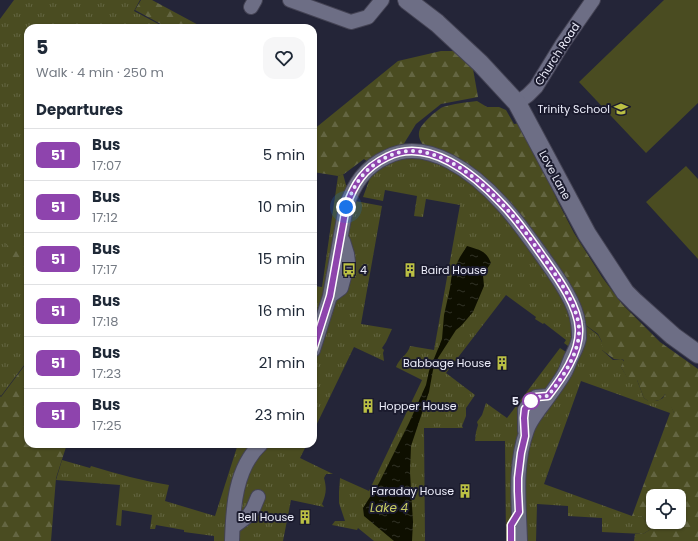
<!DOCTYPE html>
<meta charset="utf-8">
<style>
body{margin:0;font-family:Poppins,sans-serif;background:#f6f6f7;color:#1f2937;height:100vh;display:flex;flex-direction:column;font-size:15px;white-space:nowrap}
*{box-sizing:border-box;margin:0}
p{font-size:13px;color:#747a83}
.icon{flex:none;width:22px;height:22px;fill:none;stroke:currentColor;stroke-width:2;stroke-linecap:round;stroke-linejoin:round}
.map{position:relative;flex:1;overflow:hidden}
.panel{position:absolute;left:24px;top:24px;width:293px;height:424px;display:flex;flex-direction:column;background:#fff;border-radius:12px;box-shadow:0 1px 3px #0004}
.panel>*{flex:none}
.badge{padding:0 8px;border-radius:6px;font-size:14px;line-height:26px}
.fabs{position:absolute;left:646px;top:489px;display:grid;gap:8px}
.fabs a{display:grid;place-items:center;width:40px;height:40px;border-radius:8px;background:#fff;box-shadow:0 1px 3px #0004;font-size:20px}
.you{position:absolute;width:20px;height:20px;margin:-10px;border:3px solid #fff;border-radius:50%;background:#1a73e8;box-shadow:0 0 0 6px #1a73e833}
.map>.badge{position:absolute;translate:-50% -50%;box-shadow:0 0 0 2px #fff}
h2{padding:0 12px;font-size:15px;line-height:36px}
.round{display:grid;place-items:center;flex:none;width:42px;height:42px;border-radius:12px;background:#f6f6f7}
.head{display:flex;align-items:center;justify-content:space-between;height:68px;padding:0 12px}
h1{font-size:19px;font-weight:700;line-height:30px}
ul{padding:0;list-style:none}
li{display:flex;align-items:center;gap:12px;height:52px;padding:0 12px;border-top:1px solid #e0e1e3}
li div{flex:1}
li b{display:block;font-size:15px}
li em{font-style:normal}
li .badge{min-width:44px;font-weight:700;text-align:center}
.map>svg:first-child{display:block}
.grass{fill:url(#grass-tufts)}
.forest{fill:url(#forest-firs);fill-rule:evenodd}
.pitch{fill:#4a4c21}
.water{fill:url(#water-ripples)}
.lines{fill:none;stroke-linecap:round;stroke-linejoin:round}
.minor-casing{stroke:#444354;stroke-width:16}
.tertiary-casing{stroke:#444354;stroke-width:20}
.minor{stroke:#6d6e85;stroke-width:14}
.tertiary{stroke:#6d6e85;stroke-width:18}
.line-casing{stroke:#fff;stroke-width:9}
.line{stroke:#8e44ad;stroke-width:6}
.walk{stroke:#edeefb;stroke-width:4;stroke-dasharray:0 7.2}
.stop-dot{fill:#fff;stroke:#8e44ad;stroke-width:2}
.labels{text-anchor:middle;stroke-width:4;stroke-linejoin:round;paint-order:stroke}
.street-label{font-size:11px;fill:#edeefb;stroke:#1b1b2e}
.poi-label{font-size:11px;fill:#edeefb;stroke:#1b1b2e;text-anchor:end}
.stop-label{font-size:11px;font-weight:bold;fill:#edeefb;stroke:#1b1b2e;text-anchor:end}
.water-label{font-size:12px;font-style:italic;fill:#c8cd62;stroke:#1b1b2e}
</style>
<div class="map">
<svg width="698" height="541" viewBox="0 0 698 541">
<defs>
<pattern id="grass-tufts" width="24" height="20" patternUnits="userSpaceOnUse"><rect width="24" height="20" fill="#4a4c21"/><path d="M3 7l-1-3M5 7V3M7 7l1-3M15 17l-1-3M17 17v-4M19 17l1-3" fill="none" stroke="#646642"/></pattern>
<pattern id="forest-firs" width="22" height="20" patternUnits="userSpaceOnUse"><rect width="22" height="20" fill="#4a4c21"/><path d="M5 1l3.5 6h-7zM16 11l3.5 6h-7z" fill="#646642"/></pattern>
<pattern id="water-ripples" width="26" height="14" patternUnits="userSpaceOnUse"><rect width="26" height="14" fill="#0e0f00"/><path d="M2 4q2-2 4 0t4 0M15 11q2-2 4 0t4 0" fill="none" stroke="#313226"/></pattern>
</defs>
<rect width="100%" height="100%" fill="#242538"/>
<path class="grass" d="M 14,0 L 140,0 L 134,11 L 166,28 L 28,28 L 28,360 L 1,396 L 0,395 L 0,19 Z
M 411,153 L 463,173 L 516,222 L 577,321 L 570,346 L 568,346 L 564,343 L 566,340 L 544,323 L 543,324 L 535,319 L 536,317 L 506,295 L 446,373 L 475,395 L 466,408 L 466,416 L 462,426 L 463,428 L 424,428 L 425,541 L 374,541 L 358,528 L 357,530 L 332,525 L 335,521 L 345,521 L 339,503 L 339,492 L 340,478 L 369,491 L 422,380 L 396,367 C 399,358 408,355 410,346 L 434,350 L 460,205 L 426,199 L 423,217 L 414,216 L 417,196 L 385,190 L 383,201 L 363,197 L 373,170 Z
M 343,174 L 346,185 L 353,191 L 313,349 L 313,311 L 315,305 L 313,304 L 313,286 L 322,287 L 338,176 Z
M 350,200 L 382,206 L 361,324 L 392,329 L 386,342 L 382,348 L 384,350 L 383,353 L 384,361 L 354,347 L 313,432 L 313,353 L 342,236 Z
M 580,321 L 598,335 L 602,342 L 602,350 L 613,360 L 621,359 L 624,361 L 621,367 L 629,380 L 637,380 L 644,398 L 648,401 L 657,401 L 663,398 L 665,394 L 669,400 L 674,413 L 670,413 L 581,381 L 544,484 L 632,516 L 642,516 L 651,529 L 643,534 L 602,532 L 602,518 L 568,516 L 568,506 L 537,504 L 536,541 L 521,541 L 522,453 L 549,397 Z
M 560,348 L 572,356 L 560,380 L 536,396 L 518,512 L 511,525 L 510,541 L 506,541 L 505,441 L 475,441 L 476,432 L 478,425 L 477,422 L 482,415 L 486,403 L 507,418 Z
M 238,444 L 260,444 L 251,455 L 231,541 L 214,541 L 214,536 L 184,532 L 184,530 L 156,525 L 155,529 L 150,529 L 152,515 L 122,510 L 121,526 L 116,525 L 120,485 L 56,480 L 62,460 L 90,468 L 91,466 C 117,474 143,481 169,485 L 165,501 L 215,516 Z
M 262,444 L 307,444 L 300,458 L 333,474 L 326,474 L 324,478 C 327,489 326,494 322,504 L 324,507 L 291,500 L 283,541 L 233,541 L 235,504 Z"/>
<path class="forest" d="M 141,0 L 152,0 L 204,28 L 168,28 L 135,10 Z
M 441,51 L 454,51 L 473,69 L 478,97 L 441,104 L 416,124 L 400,150 L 370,164 L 364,159 L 344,174 L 338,176 L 313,172 L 313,130 L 398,61 Z
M 477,101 L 487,107 L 499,107 L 506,110 L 514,124 L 521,123 L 544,170 L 558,202 L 574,233 L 602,277 L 622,304 L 660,342 L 698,369 L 698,541 L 634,541 L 635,534 L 643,534 L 651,529 L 642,516 L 632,516 L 670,413 L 674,413 L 665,394 C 660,402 657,401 648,401 L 644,398 L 637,380 L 629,381 L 621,367 L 624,360 L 621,359 L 614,359 L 602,350 L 602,342 L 598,334 L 580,321 L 519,220 L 423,145 C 413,131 423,124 433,114 C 436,112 440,108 443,107 C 452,104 468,102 477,101 ZM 653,496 L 679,496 L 679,522 L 653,522 Z
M 21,243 L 28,247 L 28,279 L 15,266 L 6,244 Z
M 28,361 L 28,444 L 67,444 L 56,478 L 51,541 L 0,541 L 0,396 L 1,397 Z"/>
<path class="pitch" d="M 664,0 L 698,0 L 698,103 L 646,153 L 579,82 Z
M 686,166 L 698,179 L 698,259 L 646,202 Z"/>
<path class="water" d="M 467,246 C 479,250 486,250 491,263 L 483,275 L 484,286 L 473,312 L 461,326 L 456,330 L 438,358 L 433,370 L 429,392 L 411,446 L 410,472 L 413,522 L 412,541 L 394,541 L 364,516 L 363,508 L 379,483 L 409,423 L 426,385 L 429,371 L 442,339 L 444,315 L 450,288 L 452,273 L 460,257 Z"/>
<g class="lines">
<defs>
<path id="minor" d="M 290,0 L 351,22 L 368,17 L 382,0
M 251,7 L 255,0
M 517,103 L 528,95 L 536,87 L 563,43 L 593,0
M 330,296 L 341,288 L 348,262 L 347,254 L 343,241
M 313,350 L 330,296 L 346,207 C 354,184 365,167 387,157 C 428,136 476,175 502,204 C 517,220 530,239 543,257 C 555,274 576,302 578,323 C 579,328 579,333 579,338 C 578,345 574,352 571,358 C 569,363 567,369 564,374 C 557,386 549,396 541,407 C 536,414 530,421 527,430 C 514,465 519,504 520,541
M 525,431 L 525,409 L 536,397 L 548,396
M 233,527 L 249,515 L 253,509 L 258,497
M 232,541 C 233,508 235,468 261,444"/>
<path id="tertiary" d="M 407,0 L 437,23 L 480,63 L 517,103 L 587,234 L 625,292 L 635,302 L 673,336 L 698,354"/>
</defs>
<use href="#minor" class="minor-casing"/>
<use href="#tertiary" class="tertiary-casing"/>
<use href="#minor" class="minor"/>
<use href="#tertiary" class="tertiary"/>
</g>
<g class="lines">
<defs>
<path id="line" d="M 313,350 L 330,296 L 346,207 C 354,184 364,168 387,157 C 428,136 475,175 502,204 C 517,219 529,237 541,254 C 555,274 578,304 579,329 C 580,353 562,378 548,396 L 536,397 L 525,409 L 524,418 L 525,436 L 521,453 L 518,478 L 518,491 L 519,512 L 511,525 L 511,541"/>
</defs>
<use href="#line" class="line-casing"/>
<use href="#line" class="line"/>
<path class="walk" d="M 346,207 C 354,184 364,168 387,157 C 428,136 475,175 502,204 C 517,219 529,237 541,254 C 555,274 578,304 579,329 C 580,353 562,378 548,396 L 536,397 L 530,402 L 531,401"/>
</g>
<defs>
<symbol id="school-bare" viewBox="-9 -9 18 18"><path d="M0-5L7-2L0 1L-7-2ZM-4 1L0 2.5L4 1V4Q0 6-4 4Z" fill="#bbc044" stroke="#1b1b2e" stroke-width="2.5" paint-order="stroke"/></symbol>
<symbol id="bus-bare" viewBox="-9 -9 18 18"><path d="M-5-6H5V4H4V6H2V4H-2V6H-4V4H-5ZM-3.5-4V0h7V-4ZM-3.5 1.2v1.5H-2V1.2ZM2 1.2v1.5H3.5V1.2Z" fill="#bbc044" stroke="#1b1b2e" stroke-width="2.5" paint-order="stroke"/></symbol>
<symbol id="building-bare" viewBox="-9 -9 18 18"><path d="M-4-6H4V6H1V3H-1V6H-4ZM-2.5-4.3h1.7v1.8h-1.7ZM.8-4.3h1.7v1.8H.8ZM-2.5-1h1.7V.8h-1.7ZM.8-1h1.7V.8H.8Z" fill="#bbc044" stroke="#1b1b2e" stroke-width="2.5" paint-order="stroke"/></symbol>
</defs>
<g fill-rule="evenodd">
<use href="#school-bare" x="611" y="99" width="20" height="20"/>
<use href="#bus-bare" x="339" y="260" width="20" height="20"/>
<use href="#building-bare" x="400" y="260" width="20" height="20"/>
<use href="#building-bare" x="492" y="353" width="20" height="20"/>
<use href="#building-bare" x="358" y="396" width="20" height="20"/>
<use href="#building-bare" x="455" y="481" width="20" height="20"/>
<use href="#building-bare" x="295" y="507" width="20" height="20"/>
</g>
<circle class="stop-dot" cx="531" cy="401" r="8"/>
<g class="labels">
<g class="street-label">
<text transform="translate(557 54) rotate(-57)" y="4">Church Road</text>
<text transform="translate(555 175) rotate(62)" y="4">Love Lane</text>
</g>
<g class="poi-label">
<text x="610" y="113">Trinity School</text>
<text x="360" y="274" text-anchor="start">4</text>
<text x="421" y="274" text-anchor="start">Baird House</text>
<text x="491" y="367">Babbage House</text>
<text x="379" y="410" text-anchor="start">Hopper House</text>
<text x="454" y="495">Faraday House</text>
<text x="294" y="521">Bell House</text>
</g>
<g class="stop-label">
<text x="519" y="405">5</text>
</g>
<g class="water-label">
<text x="389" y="512">Lake 4</text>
</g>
</g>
</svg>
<div class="fabs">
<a><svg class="icon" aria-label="locate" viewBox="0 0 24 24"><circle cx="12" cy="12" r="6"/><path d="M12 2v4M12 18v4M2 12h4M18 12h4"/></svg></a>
</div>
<div class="you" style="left:346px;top:207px"></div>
<section class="panel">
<div class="head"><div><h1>5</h1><p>Walk · 4 min · 250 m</p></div><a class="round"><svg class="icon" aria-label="heart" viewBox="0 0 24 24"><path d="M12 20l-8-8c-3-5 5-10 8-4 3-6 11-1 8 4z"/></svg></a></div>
<h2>Departures</h2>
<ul>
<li><span class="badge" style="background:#8e44ad;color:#fff">51</span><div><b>Bus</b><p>17:07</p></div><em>5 min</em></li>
<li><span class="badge" style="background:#8e44ad;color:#fff">51</span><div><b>Bus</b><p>17:12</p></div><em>10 min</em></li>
<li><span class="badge" style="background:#8e44ad;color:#fff">51</span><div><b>Bus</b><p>17:17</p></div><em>15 min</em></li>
<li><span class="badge" style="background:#8e44ad;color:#fff">51</span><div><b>Bus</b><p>17:18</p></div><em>16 min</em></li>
<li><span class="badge" style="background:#8e44ad;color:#fff">51</span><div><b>Bus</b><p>17:23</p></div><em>21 min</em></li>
<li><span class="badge" style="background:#8e44ad;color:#fff">51</span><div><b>Bus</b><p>17:25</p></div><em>23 min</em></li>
</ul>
</section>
</div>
